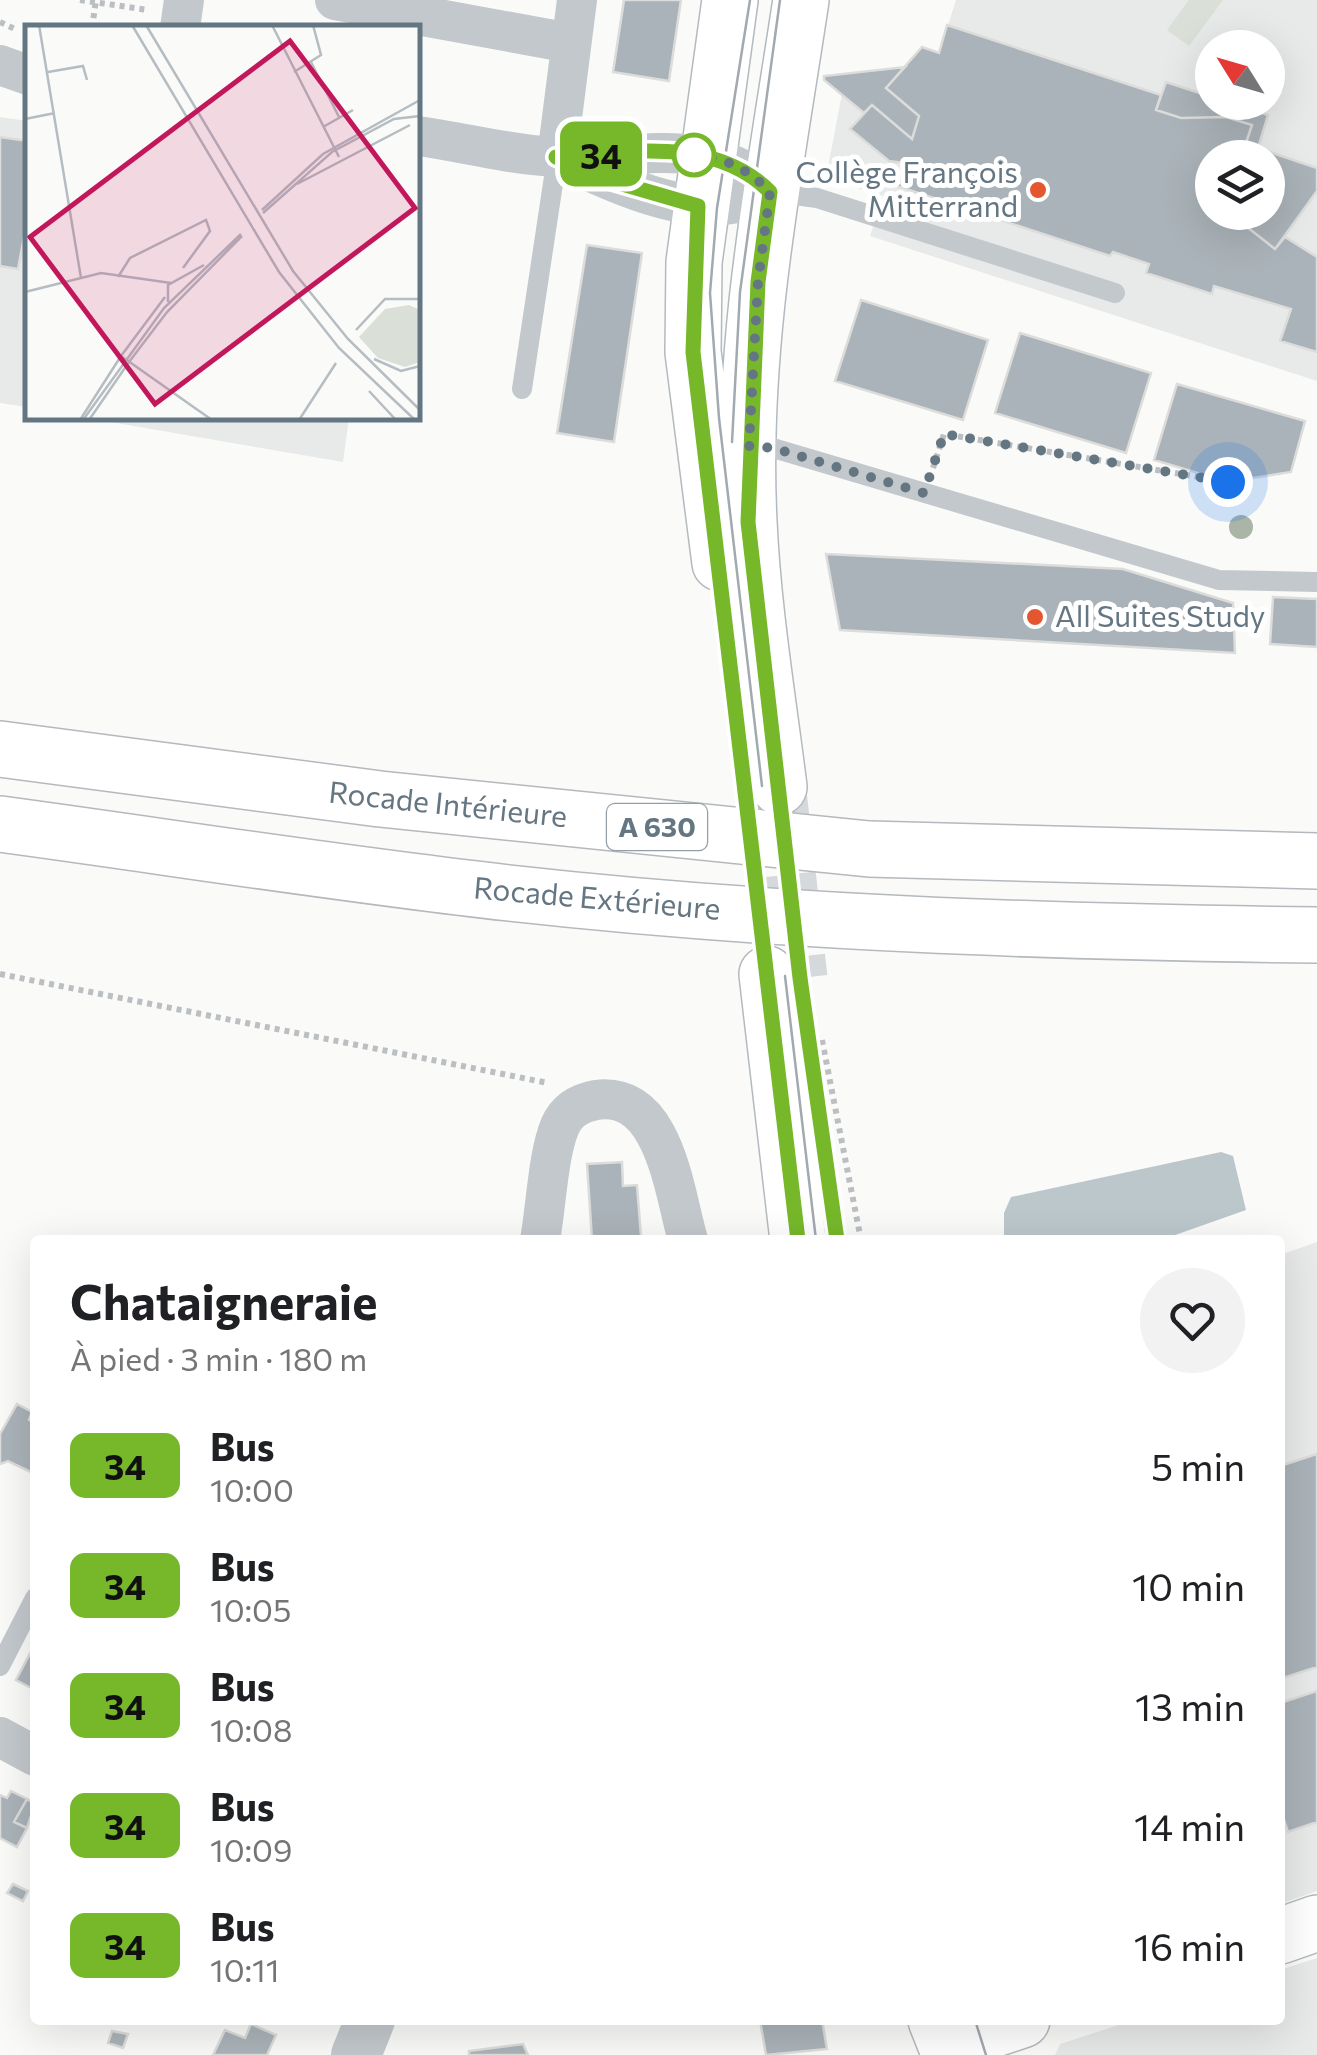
<!DOCTYPE html>
<html lang="fr">
<meta charset="utf-8">
<style>
body{margin:0;font-family:Commissioner,sans-serif;background:#f2f2f2;color:#202124;height:100vh;display:flex;flex-direction:column;font-size:38px;white-space:nowrap}
*{box-sizing:border-box;margin:0}
p{font-size:32px;color:#757577}
.icon{flex:none;width:55px;height:55px;fill:none;stroke:currentColor;stroke-width:2;stroke-linecap:round;stroke-linejoin:round}
.map{position:relative;flex:1;overflow:hidden}
.drawer{position:absolute;left:30px;top:1235px;width:1255px;height:790px;display:flex;flex-direction:column;background:#fff;border-radius:10px;box-shadow:0 10px 40px #0002}
.drawer>*{flex:none}
.badge{padding:0 20px;border-radius:15px;font-size:35px;line-height:65px}
.needle{width:65px;rotate:307deg}
.buttons{position:absolute;left:1195px;top:30px;display:grid;gap:20px}
.buttons a{display:grid;place-items:center;width:90px;height:90px;border-radius:50%;background:#fff;box-shadow:0 10px 40px #0002;font-size:50px}
.you{position:absolute;width:50px;height:50px;margin:-25px;border:8px solid #fff;border-radius:50%;background:#1a73e8;box-shadow:0 0 0 15px #1a73e833}
.map>.badge{position:absolute;translate:-50% -50%;box-shadow:0 0 0 5px #fff}
.round{display:grid;place-items:center;flex:none;width:105px;height:105px;border-radius:52px;background:#f2f2f2}
.overview{display:flex;align-items:center;justify-content:space-between;height:170px;padding:0 40px}
h1{font-size:48px;font-weight:700;line-height:75px}
ul{padding:0;list-style:none}
li{display:flex;align-items:center;gap:30px;height:120px;padding:0 40px}
li div{flex:1}
li b{display:block;font-size:38px}
li em{font-style:normal}
li .badge{min-width:110px;font-weight:700;text-align:center}
.map>svg:first-child{display:block}
.built{fill:#e8e9e9;fill-rule:evenodd}
.green{fill:#dadfd7}
.water{fill:#bbc7cb}
.building{fill:#aab3b9;stroke:#dcdcda;stroke-width:2.5}
.lines{fill:none;stroke-linecap:round;stroke-linejoin:round}
.secondary-tunnel{stroke:#d5d9db;stroke-width:55;stroke-dasharray:55 28;stroke-linecap:butt}
.secondary-casing{stroke:#b3babf;stroke-width:58}
.motorway-casing{stroke:#b4b9bd;stroke-width:58}
.path{stroke:#bbbfc2;stroke-width:6;stroke-dasharray:5 5;stroke-linecap:butt}
.service{stroke:#c3c8cc;stroke-width:20}
.minor{stroke:#c3c8cc;stroke-width:40}
.tertiary{stroke:#c3c8cc;stroke-width:50}
.secondary{stroke:#fff;stroke-width:55}
.motorway{stroke:#fff;stroke-width:55}
.tram{stroke:#a2aab0;stroke-width:2.5}
.tree{fill:#aab4a7}
.line-casing{stroke:#fff;stroke-width:22}
.line{stroke:#76b82a;stroke-width:15}
.walk{stroke:#657683;stroke-width:10;stroke-dasharray:0 18}
.stop-dot{fill:#fff;stroke:#76b82a;stroke-width:5}
.poi-dot{fill:#e4572e;stroke:#fff;stroke-width:4}
.labels{text-anchor:middle;stroke-width:10;stroke-linejoin:round;paint-order:stroke}
.shield{fill:#fff;stroke:#939fa8;stroke-width:2.5}
.shield-label{font-size:28px;font-weight:bold;fill:#657683}
.poi-label{font-size:30px;fill:#657683;stroke:#fff;text-anchor:end}
.street-label{font-size:30px;fill:#657683;stroke:#fff}
.inset-road{fill:none;stroke:#b5bdc2;stroke-width:2.5}
.view{fill:#c2185b;fill-opacity:0.15;stroke:#c2185b;stroke-width:5}
.inset-edge{fill:none;stroke:#657683;stroke-width:5}
</style>
<div class="map">
<svg width="1317" height="2055" viewBox="0 0 1317 2055">
<rect width="100%" height="100%" fill="#fafaf8"/>
<path class="built" d="M 956,0 L 1317,0 L 1317,381 L 870,236 L 883,196 L 844,184 L 828,167 L 846,73 L 904,67 L 922,47 L 939,53 ZM 1212,48 L 1268,48 L 1268,102 L 1212,102 ZM 1212,158 L 1268,158 L 1268,212 L 1212,212 Z
M 0,117 L 27,121 L 27,407 L 0,403 Z
M 87,418 L 349,418 L 343,462 Z
M 1317,1242 L 1317,1891 L 1280,1904 L 1280,1255 Z
M 1317,1958 L 1317,2055 L 1055,2055 L 1060,2044 L 1134,2020 L 1280,2020 L 1280,1970 Z"/>
<path class="green" d="M 1189,0 L 1223,0 L 1189,46 L 1167,30 Z"/>
<path class="water" d="M 1221,1152 L 1233,1156 L 1246,1210 L 1161,1240 L 1004,1240 L 1004,1213 L 1011,1197 Z"/>
<path class="building" d="M 624,0 L 681,0 L 669,81 L 613,72 Z
M 947,25 L 1161,95 L 1156,110 L 1181,118 L 1226,117 L 1252,125 L 1241,158 L 1212,158 L 1212,212 L 1228,212 L 1275,249 L 1285,237 L 1317,257 L 1317,352 L 1280,341 L 1291,309 L 1214,286 L 1212,294 L 1146,273 L 1149,264 L 1113,252 L 1110,256 L 897,186 L 905,163 L 889,161 L 850,129 L 872,105 L 912,139 L 919,116 L 886,88 L 922,47 L 939,53 Z
M 905,67 L 886,88 L 919,116 L 912,139 L 872,105 L 864,113 L 824,80 L 824,76 Z
M 1166,82 L 1212,97 L 1212,102 L 1229,102 L 1268,115 L 1258,148 L 1317,168 L 1317,191 L 1275,249 L 1228,212 L 1268,212 L 1268,158 L 1241,158 L 1252,125 L 1226,117 L 1181,118 L 1156,110 Z
M 0,137 L 28,141 L 28,215 L 18,269 L 0,266 Z
M 587,245 L 642,253 L 614,442 L 557,433 Z
M 861,300 L 988,340 L 963,420 L 835,381 Z
M 1020,333 L 1151,373 L 1126,453 L 995,413 Z
M 1177,384 L 1305,421 L 1291,472 L 1228,482 L 1154,460 Z
M 826,554 L 1123,569 L 1233,603 L 1235,653 L 840,630 Z
M 1273,597 L 1317,599 L 1317,647 L 1270,644 Z
M 622,1162 L 623,1186 L 637,1185 L 641,1236 L 592,1240 L 587,1164 Z
M 17,1404 L 32,1412 L 29,1420 L 35,1423 L 35,1474 L 8,1461 L 0,1464 L 0,1434 Z
M 1317,1454 L 1317,1667 L 1280,1679 L 1280,1466 Z
M 35,1644 L 35,1690 L 16,1680 Z
M 1317,1691 L 1317,1822 L 1288,1832 L 1280,1808 L 1280,1703 Z
M 11,1791 L 27,1799 L 14,1822 L 27,1828 L 17,1847 L 0,1838 L 0,1795 L 7,1798 Z
M 27,1799 L 35,1804 L 27,1828 L 14,1822 Z
M 13,1884 L 28,1891 L 23,1901 L 7,1893 Z
M 760,2020 L 822,2020 L 827,2049 L 766,2055 Z
M 251,2024 L 276,2035 L 267,2055 L 213,2055 L 225,2030 L 245,2038 Z
M 112,2031 L 128,2034 L 123,2048 L 108,2043 Z
M 523,2044 L 528,2055 L 469,2055 L 469,2051 Z"/>
<g class="lines">
<path class="secondary-tunnel" d="M 779,792 L 800,978"/>
<defs>
<path id="secondary" d="M 720,563 L 693,352 L 694,262 L 730,0
M 779,787 C 768,699 753,610 749,522 C 740,346 775,173 801,0
M 767,974 L 798,1240
M 1280,1936 L 1317,1923
M 936,2020 L 946,2045 L 1022,2020"/>
<path id="motorway" d="M 0,749 L 380,799 L 869,849 L 1317,861
M 0,824 C 170,847 339,874 509,893 C 777,923 1048,932 1317,935"/>
</defs>
<use href="#secondary" class="secondary-casing"/>
<use href="#motorway" class="motorway-casing"/>
<path class="path" d="M 80,0 L 148,10
M 0,22 L 17,30
M 92,28 L 96,0
M 933,468 L 944,434 L 1228,482
M 0,974 L 548,1083
M 822,1040 L 861,1240"/>
<path class="service" d="M 772,192 L 817,198 L 1115,293
M 522,389 L 557,157
M 751,446 L 773,448 L 1219,580 L 1317,582
M 0,1666 L 35,1598"/>
<path class="minor" d="M 335,0 L 570,43
M 180,28 L 184,0
M 0,65 L 28,75
M 418,136 C 463,142 510,155 556,157 C 630,161 711,131 770,191 C 703,229 621,185 557,157
M 557,157 L 577,0
M 540,1240 C 546,1208 548,1154 560,1126 C 567,1110 580,1103 596,1100 C 665,1090 674,1193 688,1240
M 0,1737 L 35,1756"/>
<path class="tertiary" d="M 356,2055 L 370,2020"/>
<use href="#secondary" class="secondary"/>
<use href="#motorway" class="motorway"/>
<path class="tram" d="M 750,0 L 717,208 L 710,293 L 719,418 L 762,786
M 732,442 L 740,292 L 780,0
M 785,976 L 816,1240
M 975,2020 L 986,2055"/>
</g>
<circle class="tree" cx="1241" cy="527" r="12"/>
<g class="lines">
<defs>
<path id="line" d="M 798,1240 L 693,352 L 698,206 L 612,181 L 556,157 C 627,152 716,136 770,192 L 758,282 L 748,522 L 800,978 L 837,1240"/>
</defs>
<use href="#line" class="line-casing"/>
<use href="#line" class="line"/>
<path class="walk" d="M 694,155 C 726,158 748,169 770,192 L 758,282 L 749,446 L 773,448 L 924,493 L 944,434 L 1228,482"/>
</g>
<circle class="stop-dot" cx="694" cy="155" r="20"/>
<g class="poi-dot">
<circle cx="1038" cy="190" r="10"/>
<circle cx="1035" cy="617" r="10"/>
</g>
<g class="labels">
<rect class="shield" x="607" y="804" width="100" height="46" rx="8"/>
<g class="shield-label">
<text x="657" y="837">A 630</text>
</g>
<g class="poi-label">
<text x="1018" y="183">Collège François<tspan x="1018" dy="34">Mitterrand</tspan></text>
<text x="1055" y="627" text-anchor="start">All Suites Study</text>
</g>
<g class="street-label">
<text transform="translate(448 805) rotate(6)" y="10">Rocade Intérieure</text>
<text transform="translate(597 899) rotate(5)" y="10">Rocade Extérieure</text>
</g>
</g>
<g transform="translate(25 25)">
<rect width="395" height="395" fill="#fafaf8"/>
<path d="M 384,280 L 395,285 L 395,337 L 380,342 L 353,333 L 334,312 L 360,284 Z" fill="#dadfd7"/>
<path class="inset-road" d="M 14,0 L 56,253M 107,0 L 254,247 L 314,323 L 390,395M 121,0 L 268,246 L 323,314 L 395,385M 247,0 L 314,132M 286,37 L 314,92M 23,47 L 58,41 L 62,55M 269,47 L 296,30 L 288,0M 0,94 L 30,88M 298,102 L 328,85M 272,159 L 385,100M 237,185 L 298,129 L 395,75M 238,188 L 307,127 L 369,94 L 395,91M 93,252 L 105,233 L 181,195 L 185,206 L 158,243M 0,267 L 76,248 L 146,258M 140,272 L 96,331 L 187,395M 143,277 L 143,260 L 179,240M 331,305 L 360,274 L 395,274M 349,334 L 376,346 L 395,341M 104,337 L 142,287 L 217,211M 344,366 L 371,395M 55,395 L 96,331M 58,395 L 139,283 L 216,209M 64,395 L 104,337M 274,395 L 311,338"/>
<path class="view" d="M 265,16 L 390,183 L 130,379 L 5,212 Z"/>
<rect width="395" height="395" class="inset-edge"/>
</g>
</svg>
<div class="buttons">
<a><svg class="needle" viewBox="-14 -14 28 28"><path d="M0-13l5 13h-10z" fill="#e53935"/><path d="M0 13l5-13h-10z" fill="#757577"/></svg></a>
<a><svg class="icon" aria-label="layers" viewBox="0 0 24 24"><path d="M12 4l9 5-9 5-9-5zM3 14l9 5 9-5"/></svg></a>
</div>
<div class="you" style="left:1228px;top:482px"></div>
<b class="badge" style="left:601px;top:154px;background:#76b82a;color:#111">34</b>
<section class="drawer">
<div class="overview"><div><h1>Chataigneraie</h1><p>À pied · 3 min · 180 m</p></div><a class="round"><svg class="icon" aria-label="heart" viewBox="0 0 24 24"><path d="M12 20l-8-8c-3-5 5-10 8-4 3-6 11-1 8 4z"/></svg></a></div>
<ul>
<li><span class="badge" style="background:#76b82a;color:#111">34</span><div><b>Bus</b><p>10:00</p></div><em>5 min</em></li>
<li><span class="badge" style="background:#76b82a;color:#111">34</span><div><b>Bus</b><p>10:05</p></div><em>10 min</em></li>
<li><span class="badge" style="background:#76b82a;color:#111">34</span><div><b>Bus</b><p>10:08</p></div><em>13 min</em></li>
<li><span class="badge" style="background:#76b82a;color:#111">34</span><div><b>Bus</b><p>10:09</p></div><em>14 min</em></li>
<li><span class="badge" style="background:#76b82a;color:#111">34</span><div><b>Bus</b><p>10:11</p></div><em>16 min</em></li>
</ul>
</section>
</div>
